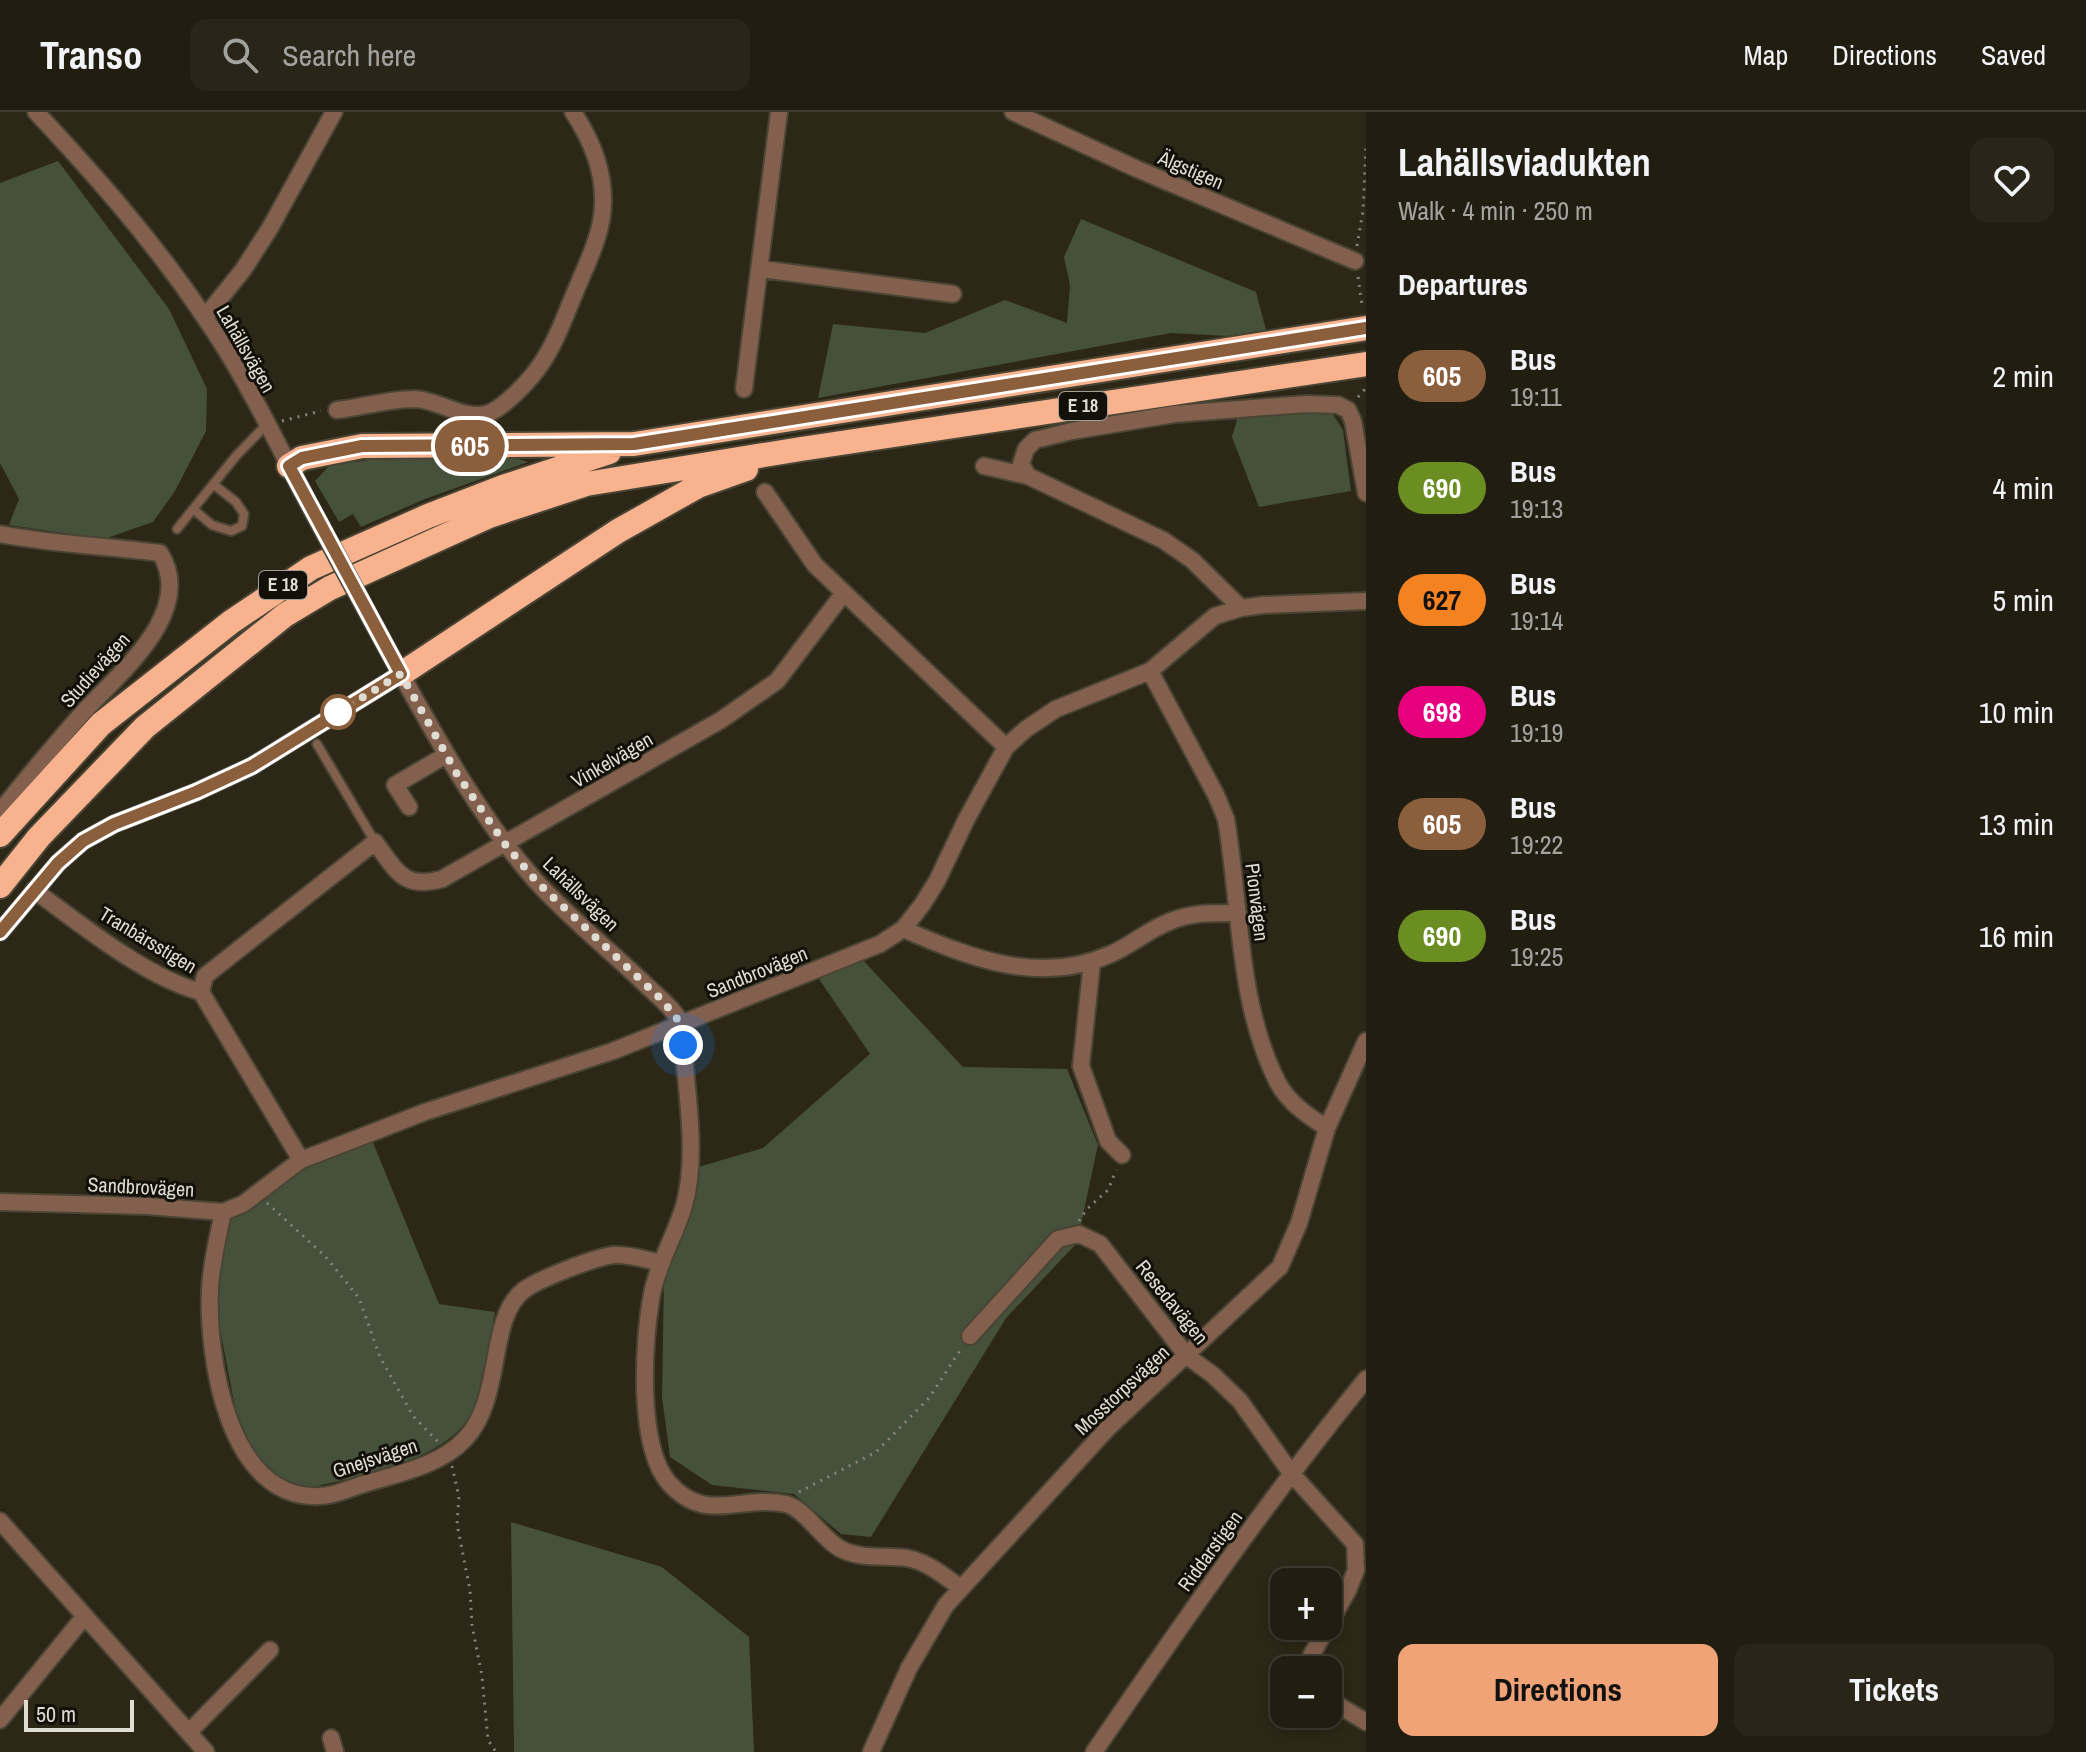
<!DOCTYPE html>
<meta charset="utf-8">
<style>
body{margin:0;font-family:"Archivo Narrow",sans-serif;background:#292619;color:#f1f3f6;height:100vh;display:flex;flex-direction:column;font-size:30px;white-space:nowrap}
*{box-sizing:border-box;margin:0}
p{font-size:26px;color:#a2a29f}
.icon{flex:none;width:44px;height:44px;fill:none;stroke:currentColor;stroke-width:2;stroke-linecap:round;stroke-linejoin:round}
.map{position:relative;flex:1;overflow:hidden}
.side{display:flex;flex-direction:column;background:#211d10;width:720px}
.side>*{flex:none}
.badge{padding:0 16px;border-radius:26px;font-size:28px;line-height:52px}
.buttons{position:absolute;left:1270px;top:1456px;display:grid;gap:16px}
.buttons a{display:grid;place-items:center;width:72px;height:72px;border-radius:16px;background:#211d10;box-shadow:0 4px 12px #0003,0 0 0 2px #3e3b30;font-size:40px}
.scale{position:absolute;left:24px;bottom:20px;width:110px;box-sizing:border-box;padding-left:8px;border:4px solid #dfdcd2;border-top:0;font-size:22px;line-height:28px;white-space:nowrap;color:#dfdcd2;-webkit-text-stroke:6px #121009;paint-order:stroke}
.you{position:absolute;width:40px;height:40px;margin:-20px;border:6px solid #fff;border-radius:50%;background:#1a73e8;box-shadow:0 0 0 12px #1a73e833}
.map>.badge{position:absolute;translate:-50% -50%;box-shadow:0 0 0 4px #fff}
h2{padding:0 32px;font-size:30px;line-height:72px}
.round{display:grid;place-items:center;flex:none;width:84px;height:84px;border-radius:16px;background:#292619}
.head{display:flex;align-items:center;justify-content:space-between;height:136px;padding:0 32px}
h1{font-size:38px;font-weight:700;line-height:60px}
.button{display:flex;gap:16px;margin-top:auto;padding:16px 32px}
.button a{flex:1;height:92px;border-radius:16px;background:#efa377;color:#111;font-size:32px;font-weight:700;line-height:92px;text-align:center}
.button a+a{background:#292619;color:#f1f3f6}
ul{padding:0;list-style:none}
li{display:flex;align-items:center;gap:24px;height:112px;padding:0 32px}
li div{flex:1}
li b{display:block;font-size:30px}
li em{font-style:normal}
li .badge{min-width:88px;font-weight:700;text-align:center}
header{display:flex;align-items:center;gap:48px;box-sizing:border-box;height:112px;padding:0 40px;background:#211d10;border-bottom:2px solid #3e3b30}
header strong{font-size:38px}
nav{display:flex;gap:44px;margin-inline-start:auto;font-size:28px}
.search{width:560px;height:72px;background:#292619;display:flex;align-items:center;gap:20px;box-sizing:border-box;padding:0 28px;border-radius:16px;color:#a2a29f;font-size:30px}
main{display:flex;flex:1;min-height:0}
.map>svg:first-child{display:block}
.green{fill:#46513c}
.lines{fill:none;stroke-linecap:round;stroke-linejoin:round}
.service-casing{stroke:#494434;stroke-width:12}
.minor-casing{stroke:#494434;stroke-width:20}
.tertiary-casing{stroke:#494434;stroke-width:20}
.motorway-casing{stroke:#494434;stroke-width:28}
.path{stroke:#888477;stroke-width:3;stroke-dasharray:2 6;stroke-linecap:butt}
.service{stroke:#83604e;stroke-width:8}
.minor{stroke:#83604e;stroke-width:16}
.tertiary{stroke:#83604e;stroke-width:16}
.motorway{stroke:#f8b38e;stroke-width:24}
.tertiary-bridge-casing{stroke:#494434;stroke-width:20;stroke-linecap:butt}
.tertiary-bridge{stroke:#83604e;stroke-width:16}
.line-casing{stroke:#fff;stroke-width:18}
.line{stroke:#8b5e3c;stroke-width:12}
.walk{stroke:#dfdcd2;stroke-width:8;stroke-dasharray:0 14.4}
.stop-dot{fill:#fff;stroke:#8b5e3c;stroke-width:4}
.labels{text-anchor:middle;stroke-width:6;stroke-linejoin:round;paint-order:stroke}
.shield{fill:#121009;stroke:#a29f96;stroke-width:2}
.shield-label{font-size:18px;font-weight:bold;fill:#dfdcd2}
.street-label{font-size:20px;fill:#dfdcd2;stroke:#121009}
</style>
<header>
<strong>Transo</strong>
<div class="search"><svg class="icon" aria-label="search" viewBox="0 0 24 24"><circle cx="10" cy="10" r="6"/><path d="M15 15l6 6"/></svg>Search here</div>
<nav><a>Map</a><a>Directions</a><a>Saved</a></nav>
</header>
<main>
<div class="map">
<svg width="1366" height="1640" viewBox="0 0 1366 1640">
<rect width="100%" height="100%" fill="#2c2716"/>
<path class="green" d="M 58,49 L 169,197 L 207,277 L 206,319 L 175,379 L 153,410 L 104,427 L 9,413 L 19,387 L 0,351 L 0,71 Z
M 1081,107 L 1256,180 L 1266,218 L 1227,224 L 1171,221 L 818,286 L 833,212 L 925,221 L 1005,188 L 1067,211 L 1070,173 L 1064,145 Z
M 1240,298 L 1332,301 L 1343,318 L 1351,379 L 1259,395 L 1232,325 Z
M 508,344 L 528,350 L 425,387 L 361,415 L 353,402 L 339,410 L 315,369 L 330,353 L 369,348 Z
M 860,845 L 963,955 L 1067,957 L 1098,1033 L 1077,1131 L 1006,1206 L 871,1425 L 841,1422 L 794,1382 L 712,1373 L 670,1345 L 662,1285 L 664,1165 L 695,1056 L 763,1036 L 870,942 L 817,864 Z
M 372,1028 L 439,1192 L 495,1200 C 489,1231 487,1267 474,1296 C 450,1352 350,1365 297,1379 L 261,1357 L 237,1306 L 218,1206 L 220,1156 L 227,1108 L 316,1045 Z
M 511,1410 L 662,1455 L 749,1525 L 754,1640 L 514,1640 Z"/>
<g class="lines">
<defs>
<path id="service" d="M 193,397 L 212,413 L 231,419 L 242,414 L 244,402 L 236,390 L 213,372
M 177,417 L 236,344 L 267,312
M 317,632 L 375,730"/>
<path id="minor" d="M 1013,0 L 1137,57 L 1355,149
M 761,157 L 953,182
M 205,205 L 243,158 L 270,116 L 334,0
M 744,277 L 779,0
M 337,298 C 364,295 388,287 415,287 C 439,288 463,308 486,302 C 504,297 533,265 543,249 C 557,228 564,206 574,183 C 585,155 603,122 603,91 C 604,57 591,27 573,0
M 984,354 L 1028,364
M 765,380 L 815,453 L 1006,635
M 0,422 C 53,432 106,434 160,441 C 198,502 114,565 79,605 C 52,636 25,668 0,700
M 1241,496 L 1192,448 L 1163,428 L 1028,364 L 1021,352 L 1026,337 L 1035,328 L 1072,319 L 1175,302 L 1306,292 L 1338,293 L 1348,298 L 1353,309 L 1366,381
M 1150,559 L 1216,683 L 1226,707 C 1241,794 1237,891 1278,971 C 1289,991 1308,1004 1327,1016
M 401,562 C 441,634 480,705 534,767 C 569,806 611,839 648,875 C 659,885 676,899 681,912 C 685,921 683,934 684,944 C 688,989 697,1050 684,1094 C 675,1124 658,1151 652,1182 C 643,1229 637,1335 669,1371 C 706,1413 741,1382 786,1392 C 804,1396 822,1426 839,1436 C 860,1448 884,1443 907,1446 C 928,1450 944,1464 961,1476
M 409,695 L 395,673 L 446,643
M 34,778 C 80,812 147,866 201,880 L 301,1048
M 903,817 C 971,846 1039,874 1111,842 C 1132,833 1149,817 1171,809 C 1192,800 1216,801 1238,801
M 1092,850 L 1081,954 L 1108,1029 L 1122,1043
M 201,880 L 205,864 L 375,730 C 396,758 403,778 442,767 L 721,608 L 777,569 L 843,482
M 0,1090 L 147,1094 L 223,1100 L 243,1092 L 301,1048 L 322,1040 L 425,1000 L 613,939 L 880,832 L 903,817 L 922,793 L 937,769 L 966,708 L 1006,635 L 1026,617 L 1056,597 L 1150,559 L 1215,504 L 1241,496 L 1263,493 L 1366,489
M 223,1100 C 218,1125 211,1152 210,1178 C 207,1245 228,1389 320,1384 C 335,1384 352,1375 367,1371 C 400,1361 441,1353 465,1327 C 504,1286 487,1206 524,1178 C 539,1167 595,1145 614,1143 C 629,1142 647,1148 662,1151
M 970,1224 L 1058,1127 L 1079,1122 L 1100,1132 L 1187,1244 L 1213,1263 L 1240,1289 L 1291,1361 L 1355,1432 L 1356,1458 L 1348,1478 L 1311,1544 L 1311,1558
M 0,1409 L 206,1640
M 1328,1587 L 1366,1610
M 0,1608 L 84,1505
M 189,1620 L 270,1538
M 331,1626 L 335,1640
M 871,1640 L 909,1556 L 946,1493 L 1107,1317 L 1280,1155 L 1299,1111 L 1327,1016 L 1366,929
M 1094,1640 C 1181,1513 1269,1386 1366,1267"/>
<path id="tertiary" d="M 36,0 C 96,64 154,130 203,203 C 246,264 278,334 313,400
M 0,820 L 58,751 L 83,729 L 114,712 L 196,680 L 252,654 L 401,562 L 372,509"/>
<path id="motorway" d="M 289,354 L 302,346 L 362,334 L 634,332 L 1366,216
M 401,562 L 618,419 L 698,374 L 746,357
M 0,723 L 101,612 L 231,510 L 311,456 L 428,404 L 503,375 L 609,340
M 0,774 L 39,725 L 145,615 L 285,503 L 330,476 L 489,404 L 586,372 L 801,337 L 1366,252"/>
</defs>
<use href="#service" class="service-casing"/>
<use href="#minor" class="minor-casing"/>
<use href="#tertiary" class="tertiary-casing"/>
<use href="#motorway" class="motorway-casing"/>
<path class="path" d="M 1357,134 L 1363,99 L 1366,34
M 1358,165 L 1362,193
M 1358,285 L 1366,276
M 282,309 L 321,299
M 267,1091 L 325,1144 L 359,1186 L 380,1245 L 413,1304 L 439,1331
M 1079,1109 L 1087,1097 L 1108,1078 L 1116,1058
M 452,1354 L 459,1385 L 457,1412 L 470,1478 L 472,1513 L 482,1564 L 488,1628 L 496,1640
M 799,1380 L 876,1340 L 929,1286 L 961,1237"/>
<use href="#service" class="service"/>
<use href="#minor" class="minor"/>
<use href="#tertiary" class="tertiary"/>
<use href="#motorway" class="motorway"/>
<defs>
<path id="tertiary-bridge" d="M 313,400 L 372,509"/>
</defs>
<use href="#tertiary-bridge" class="tertiary-bridge-casing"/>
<use href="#tertiary-bridge" class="tertiary-bridge"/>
</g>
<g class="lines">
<defs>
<path id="line" d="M 0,820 L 58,751 L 83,729 L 114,712 L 196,680 L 252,654 L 401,562 L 289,354 L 302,346 L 362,334 L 634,332 L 1366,216"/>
</defs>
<use href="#line" class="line-casing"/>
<use href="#line" class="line"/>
<path class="walk" d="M 338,600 L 332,604 L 401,562 L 457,662 L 505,732 L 537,770 L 662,888 L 681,912 L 683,933"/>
</g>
<circle class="stop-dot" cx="338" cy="600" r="16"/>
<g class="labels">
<g class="shield">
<rect x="1059" y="280" width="48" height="28" rx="6"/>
<rect x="259" y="459" width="48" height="28" rx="6"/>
</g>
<g class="shield-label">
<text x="1083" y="300">E 18</text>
<text x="283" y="479">E 18</text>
</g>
<g class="street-label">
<text transform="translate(1191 58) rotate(23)" y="7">Älgstigen</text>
<text transform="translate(246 237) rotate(60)" y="7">Lahällsvägen</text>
<text transform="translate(95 558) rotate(-48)" y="7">Studievägen</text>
<text transform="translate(612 648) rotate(-30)" y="7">Vinkelvägen</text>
<text transform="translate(581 782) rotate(44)" y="7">Lahällsvägen</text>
<text transform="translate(1257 790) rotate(83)" y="7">Pionvägen</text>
<text transform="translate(148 828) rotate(31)" y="7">Tranbärsstigen</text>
<text transform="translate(757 860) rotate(-22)" y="7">Sandbrovägen</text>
<text transform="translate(141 1075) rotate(3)" y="7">Sandbrovägen</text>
<text transform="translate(1172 1190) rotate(51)" y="7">Resedavägen</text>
<text transform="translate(1122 1278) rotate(-43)" y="7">Mosstorpsvägen</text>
<text transform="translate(375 1346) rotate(-18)" y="7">Gnejsvägen</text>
<text transform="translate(1210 1439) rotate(-54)" y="7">Riddarstigen</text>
</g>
</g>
</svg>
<div class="buttons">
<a>+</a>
<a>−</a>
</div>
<div class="scale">50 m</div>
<div class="you" style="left:683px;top:933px"></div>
<b class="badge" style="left:470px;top:334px;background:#8b5e3c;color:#fff">605</b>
</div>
<section class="side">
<div class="head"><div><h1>Lahällsviadukten</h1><p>Walk · 4 min · 250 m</p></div><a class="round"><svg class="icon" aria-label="heart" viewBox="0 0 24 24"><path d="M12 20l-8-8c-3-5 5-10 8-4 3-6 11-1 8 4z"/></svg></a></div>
<h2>Departures</h2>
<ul>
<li><span class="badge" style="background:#8b5e3c;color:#fff">605</span><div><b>Bus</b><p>19:11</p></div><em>2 min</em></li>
<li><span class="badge" style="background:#6b8e23;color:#fff">690</span><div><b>Bus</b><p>19:13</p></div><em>4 min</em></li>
<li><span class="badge" style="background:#f58220;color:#111">627</span><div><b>Bus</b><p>19:14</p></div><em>5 min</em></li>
<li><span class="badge" style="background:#e6007e;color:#fff">698</span><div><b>Bus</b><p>19:19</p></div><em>10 min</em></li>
<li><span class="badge" style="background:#8b5e3c;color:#fff">605</span><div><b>Bus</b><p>19:22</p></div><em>13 min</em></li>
<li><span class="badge" style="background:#6b8e23;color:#fff">690</span><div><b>Bus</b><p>19:25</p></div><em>16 min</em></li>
</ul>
<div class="button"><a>Directions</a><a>Tickets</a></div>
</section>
</main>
